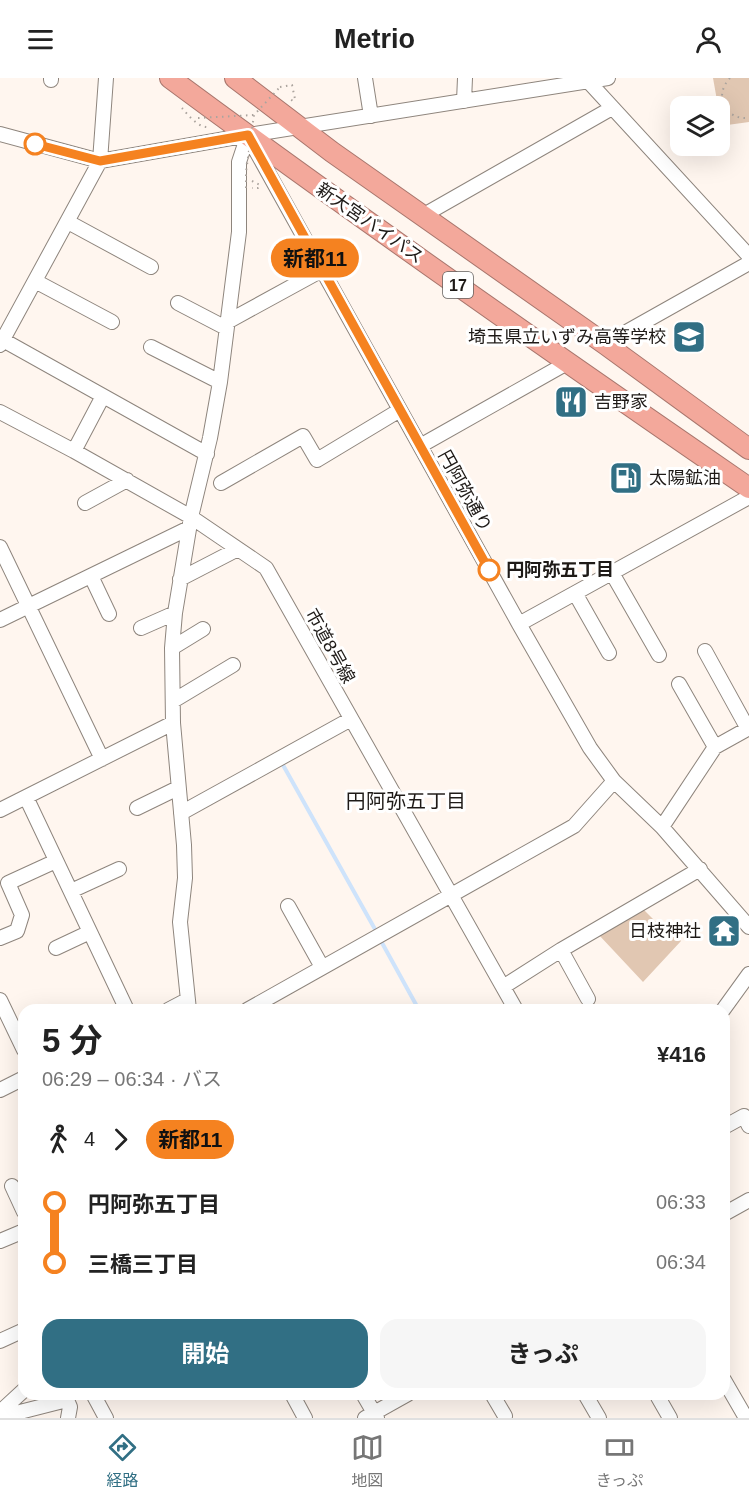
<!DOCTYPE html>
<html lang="ja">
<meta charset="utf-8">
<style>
body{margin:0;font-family:Helvetica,"Noto Sans JP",sans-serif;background:#f6f6f6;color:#222;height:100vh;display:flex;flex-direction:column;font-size:22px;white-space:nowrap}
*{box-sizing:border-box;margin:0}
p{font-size:20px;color:#767676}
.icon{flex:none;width:33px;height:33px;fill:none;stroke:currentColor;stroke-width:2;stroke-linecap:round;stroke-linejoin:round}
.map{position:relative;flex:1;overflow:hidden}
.drawer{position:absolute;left:18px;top:926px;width:712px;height:396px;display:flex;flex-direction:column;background:#fff;border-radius:18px;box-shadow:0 6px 24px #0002}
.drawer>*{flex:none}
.badge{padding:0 12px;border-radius:20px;font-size:21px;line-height:39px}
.buttons{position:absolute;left:670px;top:18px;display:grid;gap:12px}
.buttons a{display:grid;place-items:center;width:60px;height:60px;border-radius:12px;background:#fff;box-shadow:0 6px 24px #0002;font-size:30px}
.map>.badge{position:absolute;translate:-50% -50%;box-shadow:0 0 0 3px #fff}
.legs{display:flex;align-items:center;gap:9px;height:66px;padding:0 24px;font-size:20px}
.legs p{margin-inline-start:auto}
.head{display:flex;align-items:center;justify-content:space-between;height:102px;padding:0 24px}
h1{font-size:33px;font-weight:700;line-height:45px}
.button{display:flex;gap:12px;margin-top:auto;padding:12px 24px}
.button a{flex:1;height:69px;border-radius:18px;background:#316f84;color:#fff;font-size:24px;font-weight:700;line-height:69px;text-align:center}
.button a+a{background:#f6f6f6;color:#222}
ul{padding:0 24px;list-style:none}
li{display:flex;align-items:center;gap:21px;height:60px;font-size:22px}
li i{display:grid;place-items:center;width:9px;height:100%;margin:0 8px;background:currentColor}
li i::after{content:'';width:15px;height:15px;margin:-8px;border:4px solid;border-radius:50%;background:#fff}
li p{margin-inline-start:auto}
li:first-child i{background:linear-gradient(#0000 50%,currentColor 0)}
li:last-child i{background:linear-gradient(currentColor 50%,#0000 0)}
header{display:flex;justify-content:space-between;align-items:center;height:78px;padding:0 24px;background:#fff;font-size:27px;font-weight:700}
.tabs{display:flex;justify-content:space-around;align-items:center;height:84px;border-top:2px solid #e0e0e0;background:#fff;font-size:16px;color:#767676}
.tabs a{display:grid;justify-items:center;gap:3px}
.tabs .current{color:#316f84}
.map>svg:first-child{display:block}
.green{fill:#e1c7b2}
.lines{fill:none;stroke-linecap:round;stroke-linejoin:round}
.stream{stroke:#cee3fb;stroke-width:4}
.minor-casing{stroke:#8e857d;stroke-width:16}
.highway-casing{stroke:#a8766d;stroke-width:22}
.path{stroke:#aba49e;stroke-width:2;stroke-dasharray:1.5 4.5;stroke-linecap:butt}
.minor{stroke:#fff;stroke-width:14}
.highway{stroke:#f3a89b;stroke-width:20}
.path-bridge{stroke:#aba49e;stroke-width:2;stroke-dasharray:1.5 4.5;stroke-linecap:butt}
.line-1-casing{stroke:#fff;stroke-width:14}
.line-1{stroke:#f58220;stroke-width:9}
.stop-1-dot{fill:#fff;stroke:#f58220;stroke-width:3}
.labels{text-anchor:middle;stroke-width:6;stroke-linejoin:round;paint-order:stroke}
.shield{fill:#fff;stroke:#625f5d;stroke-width:1.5}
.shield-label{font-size:16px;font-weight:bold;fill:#1e1a17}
.street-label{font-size:18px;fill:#1e1a17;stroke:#fff}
.poi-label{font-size:18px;fill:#1e1a17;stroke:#fff;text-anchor:end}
.stop-label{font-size:18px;font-weight:bold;fill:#1e1a17;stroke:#fff;text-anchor:start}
.neighbourhood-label{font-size:20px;fill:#1e1a17;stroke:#fff}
</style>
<header><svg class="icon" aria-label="menu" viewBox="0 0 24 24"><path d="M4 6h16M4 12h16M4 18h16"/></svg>Metrio<svg class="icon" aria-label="person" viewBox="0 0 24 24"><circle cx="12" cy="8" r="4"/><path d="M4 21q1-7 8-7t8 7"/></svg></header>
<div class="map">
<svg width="749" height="1340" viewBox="0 0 749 1340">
<rect width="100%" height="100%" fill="#fff6ef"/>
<path class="green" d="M 713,0 L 749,0 L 749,44 L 720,48 L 720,28 L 718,28 Z
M 643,831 L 663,851 L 667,847 L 681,863 L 643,904 L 599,857 Z"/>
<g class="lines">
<path class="stream" d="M 283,687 L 376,853
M 381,863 L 419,932"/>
<defs>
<path id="minor" d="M 365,0 L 371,38
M 51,2 L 51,0
M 588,3 L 749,178
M 464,23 L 465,0
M 0,56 L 100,83 L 248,57 L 608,0
M 250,62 L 519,546 L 590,670 L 614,703 L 662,749 L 749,849
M 424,137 L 612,30
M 68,144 L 151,189
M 35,203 L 112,244
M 178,225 L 226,250
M 227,244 L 322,192
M 3,262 L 207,376
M 605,266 L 749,185
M 0,267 L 100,83 L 106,0
M 151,269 L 220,304
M 0,334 L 74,373 L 191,439 L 266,490 L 516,932
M 420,368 L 567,285
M 74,373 L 103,318
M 221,405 L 303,358 L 317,382 L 400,332
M 85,425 L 127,402
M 0,469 L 102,681
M 612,495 L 659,577
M 91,498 L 109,536
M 180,501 L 238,471
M 575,515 L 609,575
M 0,542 L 189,450
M 519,546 L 749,419
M 141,550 L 175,535
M 172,570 L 203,551
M 705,573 L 748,651
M 679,606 L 715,669
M 173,623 L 233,587
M 26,719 L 127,932
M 137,730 L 178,710
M 0,732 L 173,645
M 181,735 L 351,641
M 662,749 L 715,669 L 749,650
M 71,813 L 119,791
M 288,828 L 322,889
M 0,860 L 17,853 L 22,837 L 8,805 L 56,783
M 56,870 L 90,854
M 561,872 L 588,921
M 503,909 L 561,872 L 700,791
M 0,922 L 24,972
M 168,932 L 187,922
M 189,932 L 180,844 L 185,800 L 184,767 L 173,645 L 172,570 L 175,535 L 191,439 L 210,360 L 220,304 L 239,154 L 239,84 L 248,57
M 247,932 L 574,748 L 614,703
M 723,932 L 749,896
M 0,1012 L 24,1000
M 724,1049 L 744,1038 L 749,1048
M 12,1108 L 24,1134
M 724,1136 L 749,1122
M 0,1163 L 24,1153
M 0,1263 L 24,1252
M 724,1302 L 746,1340
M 93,1316 L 106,1340
M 292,1316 L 305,1340
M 363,1316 L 377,1340
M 492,1316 L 505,1338
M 585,1316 L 599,1340
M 658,1319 L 670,1340
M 0,1334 L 24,1312
M 0,1335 L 8,1337 L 67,1322 L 70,1329 L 68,1340
M 365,1340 L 408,1316"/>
<path id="highway" d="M 170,0 C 360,141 554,276 749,410
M 235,0 L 332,74 L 605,266 L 749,371"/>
</defs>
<use href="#minor" class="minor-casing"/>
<use href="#highway" class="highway-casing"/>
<path class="path" d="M 730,0 C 713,18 725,42 749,40
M 280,9 L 292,7 L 295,21 L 293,23 L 290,21
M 182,30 C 188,37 199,51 210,49
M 252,103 L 260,107 L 258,110 L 252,110"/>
<use href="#minor" class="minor"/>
<use href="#highway" class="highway"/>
<path class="path-bridge" d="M 198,40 L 254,37
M 246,110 L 246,94 L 254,37 L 280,9"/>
</g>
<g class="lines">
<defs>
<path id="line-1" d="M 35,66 L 100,83 L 248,57 L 489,492"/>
</defs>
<use href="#line-1" class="line-1-casing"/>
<use href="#line-1" class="line-1"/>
</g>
<defs>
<symbol id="school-square" viewBox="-11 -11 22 22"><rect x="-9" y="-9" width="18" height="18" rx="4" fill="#316f84" stroke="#fff"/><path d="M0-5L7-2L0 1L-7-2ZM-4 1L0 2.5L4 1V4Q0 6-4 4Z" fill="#fff"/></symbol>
<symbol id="restaurant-square" viewBox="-11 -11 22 22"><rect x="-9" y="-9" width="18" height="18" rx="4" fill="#316f84" stroke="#fff"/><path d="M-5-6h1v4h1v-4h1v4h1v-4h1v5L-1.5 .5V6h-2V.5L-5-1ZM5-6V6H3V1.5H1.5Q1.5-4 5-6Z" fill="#fff"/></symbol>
<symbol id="fuel-square" viewBox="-11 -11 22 22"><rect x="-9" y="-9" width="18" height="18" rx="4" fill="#316f84" stroke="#fff"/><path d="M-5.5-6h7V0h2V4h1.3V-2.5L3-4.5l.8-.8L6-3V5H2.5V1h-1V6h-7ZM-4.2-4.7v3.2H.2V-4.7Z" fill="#fff"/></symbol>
<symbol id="temple-square" viewBox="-11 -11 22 22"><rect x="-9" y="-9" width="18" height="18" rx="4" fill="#316f84" stroke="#fff"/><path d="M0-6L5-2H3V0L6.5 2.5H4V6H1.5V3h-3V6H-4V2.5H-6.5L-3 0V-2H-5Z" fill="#fff"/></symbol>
</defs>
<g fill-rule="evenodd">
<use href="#school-square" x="670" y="240" width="38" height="38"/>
<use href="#restaurant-square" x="552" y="305" width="38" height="38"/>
<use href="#fuel-square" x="607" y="381" width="38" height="38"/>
<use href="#temple-square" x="705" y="834" width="38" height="38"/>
</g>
<g class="stop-1-dot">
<circle cx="35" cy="66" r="10"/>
<circle cx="489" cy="492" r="10"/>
</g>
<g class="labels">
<rect class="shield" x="443" y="194" width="30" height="26" rx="4.5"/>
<g class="shield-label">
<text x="458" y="213">17</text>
</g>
<g class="street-label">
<text transform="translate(370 145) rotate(35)" y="6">新大宮バイパス</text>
<text transform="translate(465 413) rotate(61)" y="6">円阿弥通り</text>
<text transform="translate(330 568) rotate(61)" y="6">市道8号線</text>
</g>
<g class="poi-label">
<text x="666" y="265">埼玉県立いずみ高等学校</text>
<text x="594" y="330" text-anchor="start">吉野家</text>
<text x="649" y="406" text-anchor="start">太陽鉱油</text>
<text x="701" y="859">日枝神社</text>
</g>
<g class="stop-label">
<text x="506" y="498">円阿弥五丁目</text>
</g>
<g class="neighbourhood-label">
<text x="406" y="730">円阿弥五丁目</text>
</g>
</g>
</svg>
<div class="buttons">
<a><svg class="icon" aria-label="layers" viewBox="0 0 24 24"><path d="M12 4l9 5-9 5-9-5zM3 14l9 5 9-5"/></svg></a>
</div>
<b class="badge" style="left:315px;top:180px;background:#f58220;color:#111">新都11</b>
<section class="drawer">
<div class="head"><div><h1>5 分</h1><p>06:29 – 06:34 · バス</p></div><b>¥416</b></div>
<div class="legs"><svg class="icon" aria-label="walk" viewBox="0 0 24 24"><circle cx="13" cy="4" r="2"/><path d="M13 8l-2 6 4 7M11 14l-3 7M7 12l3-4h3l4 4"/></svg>4<svg class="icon" aria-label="forward" viewBox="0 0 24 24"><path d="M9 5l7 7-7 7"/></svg><b class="badge" style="background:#f58220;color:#111">新都11</b></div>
<ul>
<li><i style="color:#f58220"></i><b>円阿弥五丁目</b><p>06:33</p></li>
<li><i style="color:#f58220"></i><b>三橋三丁目</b><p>06:34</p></li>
</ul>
<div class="button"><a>開始</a><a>きっぷ</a></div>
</section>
</div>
<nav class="tabs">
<a class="current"><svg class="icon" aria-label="directions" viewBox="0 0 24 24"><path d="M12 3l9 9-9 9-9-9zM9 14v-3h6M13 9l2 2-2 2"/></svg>経路</a>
<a><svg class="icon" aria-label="map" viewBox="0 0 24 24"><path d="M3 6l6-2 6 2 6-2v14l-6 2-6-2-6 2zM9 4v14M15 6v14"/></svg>地図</a>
<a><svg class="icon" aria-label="tickets" viewBox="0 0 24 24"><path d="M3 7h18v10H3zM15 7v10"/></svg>きっぷ</a>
</nav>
